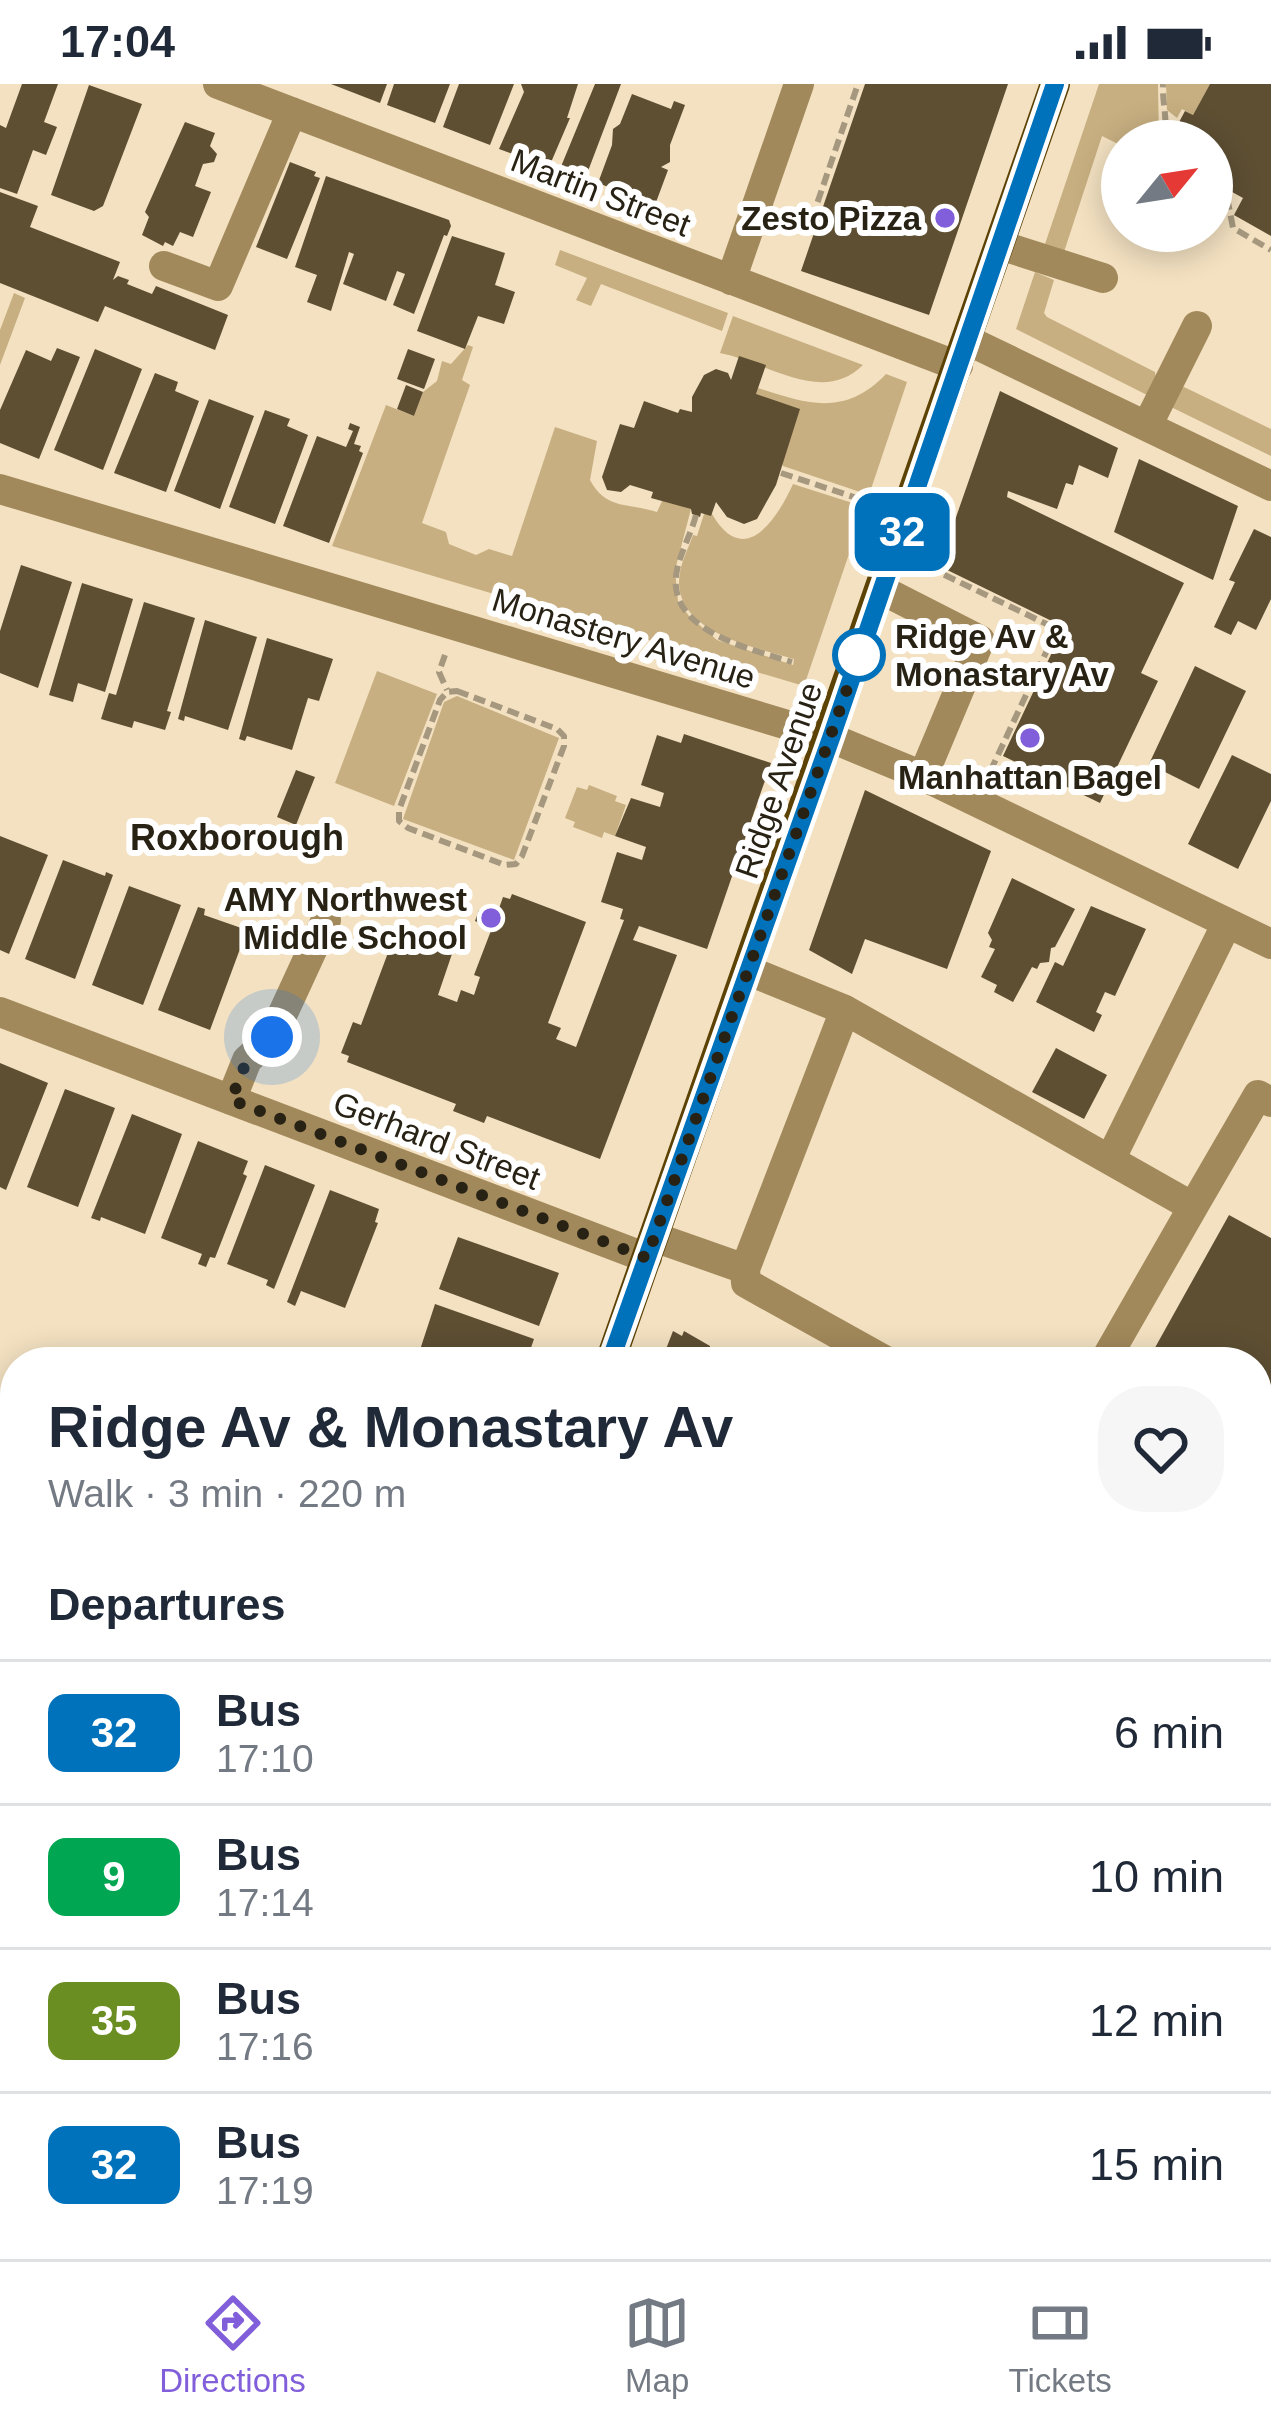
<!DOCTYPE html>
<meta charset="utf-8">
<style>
body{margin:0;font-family:Helvetica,sans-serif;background:#f6f6f7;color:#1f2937;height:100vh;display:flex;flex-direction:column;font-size:45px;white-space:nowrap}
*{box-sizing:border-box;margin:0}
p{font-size:39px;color:#747a83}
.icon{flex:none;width:66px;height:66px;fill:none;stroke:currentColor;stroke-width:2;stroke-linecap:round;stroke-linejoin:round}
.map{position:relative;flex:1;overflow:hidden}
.side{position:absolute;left:0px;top:1263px;width:1272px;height:912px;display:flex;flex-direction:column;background:#fff;border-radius:48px 48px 0 0;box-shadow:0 6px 30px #0003}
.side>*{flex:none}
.badge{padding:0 24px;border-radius:18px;font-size:42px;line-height:78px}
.needle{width:78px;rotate:60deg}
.controls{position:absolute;left:1101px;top:36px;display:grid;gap:24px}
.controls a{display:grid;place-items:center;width:132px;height:132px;border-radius:50%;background:#fff;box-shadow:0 6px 30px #0003;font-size:60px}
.you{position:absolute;width:60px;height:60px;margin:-30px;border:9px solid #fff;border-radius:50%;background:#1a73e8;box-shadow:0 0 0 18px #1a73e833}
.map>.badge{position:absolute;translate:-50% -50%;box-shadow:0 0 0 6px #fff}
h2{padding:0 48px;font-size:45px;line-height:108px}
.round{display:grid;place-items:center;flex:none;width:126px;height:126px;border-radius:48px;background:#f6f6f7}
.summary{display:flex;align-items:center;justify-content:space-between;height:204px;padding:0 48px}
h1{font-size:57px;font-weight:700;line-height:90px}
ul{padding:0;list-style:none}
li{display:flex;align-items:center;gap:36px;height:144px;padding:0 48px;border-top:3px solid #e0e1e3}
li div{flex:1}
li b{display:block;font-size:45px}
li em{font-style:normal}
li .badge{min-width:132px;font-weight:700;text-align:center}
.status{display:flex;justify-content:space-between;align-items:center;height:84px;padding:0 60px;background:#fff;direction:ltr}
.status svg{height:33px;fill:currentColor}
.tab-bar{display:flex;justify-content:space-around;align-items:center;height:168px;border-top:3px solid #e0e1e3;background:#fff;font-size:33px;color:#747a83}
.tab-bar a{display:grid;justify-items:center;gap:6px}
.tab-bar .current{color:#825fda}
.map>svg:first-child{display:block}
.green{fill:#c7af81}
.building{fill:#5e4f33}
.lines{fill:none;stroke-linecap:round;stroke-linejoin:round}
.path{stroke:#a5987f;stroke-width:6;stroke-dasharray:12 6;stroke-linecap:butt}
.minor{stroke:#a2895b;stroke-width:30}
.major{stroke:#5c4205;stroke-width:30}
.line-casing{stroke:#fff;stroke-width:27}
.line{stroke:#0072bc;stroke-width:18}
.walk{stroke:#282215;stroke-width:12;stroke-dasharray:0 21.6}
.poi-dot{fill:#825fda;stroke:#fff;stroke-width:4.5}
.stop-dot{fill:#fff;stroke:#0072bc;stroke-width:6}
.labels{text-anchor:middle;stroke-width:12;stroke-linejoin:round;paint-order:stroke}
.street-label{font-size:33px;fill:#282215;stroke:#fff}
.poi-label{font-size:33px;font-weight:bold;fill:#282215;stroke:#fff;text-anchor:end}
.stop-label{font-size:33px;font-weight:bold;fill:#282215;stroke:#fff;text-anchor:start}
.neighbourhood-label{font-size:36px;font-weight:bold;fill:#282215;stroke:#fff}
</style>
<div class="status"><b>17:04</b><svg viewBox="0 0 49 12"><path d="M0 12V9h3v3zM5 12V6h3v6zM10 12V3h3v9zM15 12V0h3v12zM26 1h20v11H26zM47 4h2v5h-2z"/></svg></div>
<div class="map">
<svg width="1271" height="2175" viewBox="0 0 1271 2175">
<rect width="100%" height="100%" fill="#f3e1c1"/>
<path class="green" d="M 1099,0 L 1158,0 L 1159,57 L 1122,57 L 1122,62 L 1102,52 L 1064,168 L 1044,163 Z
M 1166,0 L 1210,0 L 1193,31 L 1182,25 L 1177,34 L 1167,26 Z
M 560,166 L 728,229 L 722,247 L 601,200 L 591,222 L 576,216 L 587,194 L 555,181 Z
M 1035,188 L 1054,196 L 1044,229 L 1047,233 L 1155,288 L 1156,295 L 1147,311 L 1016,245 Z
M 14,209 L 25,214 L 0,281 L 0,246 Z
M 733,232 L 863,281 C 822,322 767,278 720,269 Z
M 468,261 L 473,263 L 462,296 L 470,301 L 422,439 L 446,448 L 449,460 L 476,471 L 489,465 L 512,472 L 555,343 L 597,357 L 590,396 C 606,426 629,419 657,428 L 663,415 L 691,425 L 675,486 L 678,517 L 689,532 L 717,556 L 793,581 L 794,575 C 754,563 669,547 680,488 C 682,476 689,463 693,451 L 697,452 L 704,430 L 712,430 C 745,487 778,433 793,400 L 865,423 L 804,602 L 332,462 L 386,321 L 414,332 L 423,308 L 437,297 L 442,277 L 451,280 Z
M 886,290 L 907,298 L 869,411 L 783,382 L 756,310 L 758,304 C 807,320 845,333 886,290 Z
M 1184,303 L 1271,345 L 1271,372 L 1171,323 L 1178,306 Z
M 377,587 L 437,610 L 394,722 L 335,699 Z
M 457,612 L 559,654 L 514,776 L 403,735 L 444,618 Z
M 589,701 L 617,712 L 615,717 L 626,721 L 615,752 L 604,748 L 602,754 L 573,743 L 575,738 L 565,734 L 577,703 L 587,706 Z
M 0,1626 L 15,1635 L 15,2160 L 184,2160 L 175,2175 L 0,2175 Z"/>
<path class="building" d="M 22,0 L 58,0 L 44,38 L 57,43 L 46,71 L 33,66 L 17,110 L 0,104 L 0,41 L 6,44 Z
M 331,0 L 387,0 L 380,19 Z
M 394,0 L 450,0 L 435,39 L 387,21 Z
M 459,0 L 514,0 L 490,61 L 443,43 Z
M 521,0 L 578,0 L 567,34 L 570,34 L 549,83 L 499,65 L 524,8 Z
M 595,0 L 621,0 L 585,95 L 560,85 Z
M 865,0 L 1008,0 L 929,231 L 801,187 Z
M 1210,0 L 1271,0 L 1271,152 L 1234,131 L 1243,114 L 1212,97 L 1212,57 L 1169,57 L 1185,27 L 1193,31 Z
M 89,1 L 142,20 L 103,122 L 94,127 L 51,111 Z
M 632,10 L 671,25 L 674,17 L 685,21 L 670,61 L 670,78 L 661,83 L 668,86 L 655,121 L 598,99 L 612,61 L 613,45 L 620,40 Z
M 185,38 L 215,49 L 210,62 L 217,70 L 214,78 L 203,80 L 195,102 L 211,108 L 193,153 L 180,148 L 173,162 L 165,158 L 163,162 L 142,151 L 149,133 L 145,128 Z
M 290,78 L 316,88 L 314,92 L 320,94 L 287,175 L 256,163 Z
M 326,92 L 449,136 L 451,142 L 447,152 L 444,151 L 414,230 L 393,221 L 405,190 L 397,187 L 386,217 L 343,200 L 354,170 L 349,168 L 331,227 L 307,218 L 317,191 L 295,183 Z
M 0,108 L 38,122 L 30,143 L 120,178 L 113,196 L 118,192 L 129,196 L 127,200 L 152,210 L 156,202 L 228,231 L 215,266 L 105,222 L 98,238 L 0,199 Z
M 452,152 L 505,169 L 495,201 L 515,208 L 504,240 L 478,232 L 465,265 L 417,247 Z
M 57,264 L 80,273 L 39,375 L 0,359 L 0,326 L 26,266 L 51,277 Z
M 95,265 L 142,285 L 103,386 L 54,366 Z
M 408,265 L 435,275 L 424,305 L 397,295 Z
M 739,272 L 766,281 L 756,310 L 800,325 L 776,401 L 757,435 L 744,440 L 727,433 L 716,418 L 711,432 L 701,429 L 700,433 L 692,430 L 691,425 L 651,414 L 653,408 L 630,401 L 621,408 L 607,406 L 602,393 L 620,340 L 634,344 L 644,317 L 678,329 L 680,325 L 692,328 L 692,313 L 704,291 L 716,285 L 728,289 L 731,296 Z
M 155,289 L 178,298 L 175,307 L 199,317 L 166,408 L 114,389 Z
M 406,301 L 423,308 L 414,332 L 397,325 Z
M 1000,307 L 1118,364 L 1108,394 L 1079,381 L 1073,401 L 1066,399 L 1057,425 L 1008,407 L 1007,413 L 1184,499 L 1141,589 L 1158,597 L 1100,719 L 1003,672 L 1064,543 L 939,482 Z
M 209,315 L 254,332 L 220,425 L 174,407 Z
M 265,326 L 290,335 L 287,342 L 308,351 L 275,440 L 229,423 Z
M 350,339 L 360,343 L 354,360 L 361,362 L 359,367 L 363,369 L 329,459 L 283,442 L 317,352 L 346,363 L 353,347 L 348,345 Z
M 1139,375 L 1238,422 L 1213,496 L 1114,448 Z
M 1254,445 L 1271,453 L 1271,515 L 1256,546 L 1238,537 L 1231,551 L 1214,543 L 1235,498 L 1229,496 Z
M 21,481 L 72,498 L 38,604 L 0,589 L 0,547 Z
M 82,499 L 133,515 L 105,608 L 78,599 L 73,618 L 49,611 Z
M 144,518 L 195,534 L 167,627 L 171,628 L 165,646 L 134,637 L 132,644 L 101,635 L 109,609 L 116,611 Z
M 205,536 L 257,553 L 228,646 L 185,632 L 184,637 L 178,635 Z
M 267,554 L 333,575 L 319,617 L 308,614 L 292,666 L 247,652 L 245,657 L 239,655 Z
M 1195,582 L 1246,607 L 1199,705 L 1149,680 Z
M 684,650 L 771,679 L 707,865 L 639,842 L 633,856 L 677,871 L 600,1075 L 487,1032 L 484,1039 L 453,1027 L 456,1020 L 347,978 L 349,972 L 341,969 L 353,938 L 361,941 L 395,850 L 435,866 L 437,860 L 453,867 L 438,911 L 457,918 L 461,906 L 474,911 L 480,893 L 474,891 L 492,844 L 475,837 L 479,826 L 496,833 L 503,813 L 510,815 L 512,810 L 586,838 L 548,939 L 561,944 L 556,955 L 576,963 L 624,836 L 620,835 L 623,825 L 601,818 L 617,768 L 642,776 L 646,763 L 615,752 L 631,714 L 660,723 L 664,709 L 641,701 L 657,651 L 681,659 Z
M 1232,671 L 1271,690 L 1271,717 L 1238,785 L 1188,760 Z
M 296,686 L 315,693 L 296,741 L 277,733 Z
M 865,706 L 991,767 L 947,885 L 865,855 L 852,890 L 809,866 Z
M 0,752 L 48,771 L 9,870 L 0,866 Z
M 63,776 L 105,792 L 106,788 L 113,791 L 75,895 L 25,875 Z
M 1012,794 L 1075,825 L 1055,863 L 1051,864 L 1049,878 L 1040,879 L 1037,885 L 1032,883 L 1013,918 L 994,908 L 997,901 L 981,893 L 995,865 L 989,863 L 992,856 L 988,849 Z
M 129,802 L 181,821 L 143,921 L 92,901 Z
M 1091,822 L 1146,845 L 1115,912 L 1105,908 L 1096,928 L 1102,931 L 1094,948 L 1036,918 L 1055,878 L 1063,882 Z
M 198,823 L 205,825 L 204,831 L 247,846 L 210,946 L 158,926 Z
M 1056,964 L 1107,991 L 1084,1035 L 1032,1008 Z
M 0,979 L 48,999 L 6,1106 L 0,1103 Z
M 65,1005 L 115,1024 L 78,1123 L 27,1103 Z
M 132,1030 L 182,1050 L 145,1150 L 101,1133 L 100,1137 L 91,1134 Z
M 198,1057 L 248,1077 L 243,1090 L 247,1092 L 215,1174 L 210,1173 L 206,1183 L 198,1180 L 202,1170 L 161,1154 Z
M 265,1081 L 315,1101 L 274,1205 L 266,1201 L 268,1196 L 227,1180 Z
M 330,1106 L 379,1125 L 375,1138 L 378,1139 L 345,1224 L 301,1207 L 295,1222 L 287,1218 Z
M 1229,1131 L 1271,1154 L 1271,1500 L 1257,1492 L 1257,1278 L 1147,1278 Z
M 458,1153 L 559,1189 L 539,1242 L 439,1205 Z
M 435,1220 L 534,1255 L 526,1278 L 435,1278 L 418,1272 Z
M 673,1247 L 682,1252 L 684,1247 L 710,1262 L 710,1269 L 713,1264 L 732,1274 L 729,1278 L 661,1278 Z
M 0,1388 L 14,1396 L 0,1427 Z
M 15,1427 L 15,1519 L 0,1511 L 0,1444 Z
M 1257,1586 L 1271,1595 L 1271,1636 L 1257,1654 Z
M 1257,1748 L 1271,1756 L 1271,1782 L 1257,1807 Z
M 1271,1789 L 1271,1839 L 1257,1831 L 1257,1814 Z
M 1271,1840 L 1271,1867 L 1259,1860 Z
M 4,1899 L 15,1905 L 15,2031 L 0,2056 L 0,1905 Z
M 1265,1995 L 1271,1999 L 1271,2038 L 1257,2030 L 1257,2010 Z
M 1268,2062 L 1271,2064 L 1271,2139 L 1257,2131 L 1257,2092 L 1268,2072 L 1263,2069 Z
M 274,2160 L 310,2160 L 335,2175 L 265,2175 Z
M 694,2160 L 760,2160 L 751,2175 L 694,2175 L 688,2171 Z
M 812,2160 L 827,2160 L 852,2175 L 803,2175 Z
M 1165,2160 L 1196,2160 L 1187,2175 L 1157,2175 Z
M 1219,2160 L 1246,2160 L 1271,2175 L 1210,2175 Z"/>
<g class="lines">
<path class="path" d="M 1163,57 C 1169,38 1162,20 1163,0
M 1212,105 L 1227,113 L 1233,144 L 1271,166
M 785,138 L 808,146 L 858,0
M 781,389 L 872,419
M 696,431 C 691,450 681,467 677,486 C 664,547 751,565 792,578
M 928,483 L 1057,545 L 989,690
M 445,571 L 439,588 L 447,606
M 457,607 L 557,645 L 564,652 L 564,662 L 522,772 L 516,780 L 505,781 L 408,744 L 399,737 L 399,726 L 440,616 L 447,608 Z
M 0,1887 L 15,1896
M 0,2082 L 15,2057
M 0,2138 L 15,2147
M 37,2160 L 62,2175
M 123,2160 L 126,2175"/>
<path class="minor" d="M 218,0 L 958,282
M 1000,161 L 1103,194
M 164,182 L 218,202 L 292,28
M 731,196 L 799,0
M 967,256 L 1271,402
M 1147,342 L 1197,242
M 0,405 L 831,654 L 923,692 L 1271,860
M 882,506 L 980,556 L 923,692
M 749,887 L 845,926 L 1110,1076 L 1227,839
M 845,926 L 745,1185 L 746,1199 L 888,1278
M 0,928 L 647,1174
M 231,1016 L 247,976 L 272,953 L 326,836
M 1193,1123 L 1258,1011 L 1271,1018
M 654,1153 L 745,1185
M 1104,1278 L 1193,1123 L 1110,1076
M 0,1593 L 15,1602
M 1257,1701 L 1271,1709
M 1257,1986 L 1271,1960
M 386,2160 L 419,2175
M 986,2160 L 1012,2175
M 541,2175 L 550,2160
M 566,2175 L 575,2160"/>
<path class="major" d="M 610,1278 L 1055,0
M 209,2175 L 218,2160"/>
</g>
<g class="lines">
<defs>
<path id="line" d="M 610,1278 L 831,654 L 1055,0"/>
</defs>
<use href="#line" class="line-casing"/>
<use href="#line" class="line"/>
<path class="walk" d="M 272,953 L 247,976 L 231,1016 L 647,1174 L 859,571"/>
</g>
<g class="poi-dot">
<circle cx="945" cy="134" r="12"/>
<circle cx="1030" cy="654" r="12"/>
<circle cx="491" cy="834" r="12"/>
</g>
<circle class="stop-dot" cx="859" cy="571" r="24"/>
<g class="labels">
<g class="street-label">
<text transform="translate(601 108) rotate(21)" y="12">Martin Street</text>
<text transform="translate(624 554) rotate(17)" y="12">Monastery Avenue</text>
<text transform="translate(778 696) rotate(-71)" y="12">Ridge Avenue</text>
<text transform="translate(437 1056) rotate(21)" y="12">Gerhard Street</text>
</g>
<g class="poi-label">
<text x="921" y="146">Zesto Pizza</text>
<text x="1030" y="705" text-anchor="middle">Manhattan Bagel</text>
<text x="467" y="827">AMY Northwest<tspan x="467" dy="38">Middle School</tspan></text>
</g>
<g class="stop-label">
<text x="895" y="564">Ridge Av &amp;<tspan x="895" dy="38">Monastary Av</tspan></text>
</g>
<g class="neighbourhood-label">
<text x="237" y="766">Roxborough</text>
</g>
</g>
</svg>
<div class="controls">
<a><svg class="needle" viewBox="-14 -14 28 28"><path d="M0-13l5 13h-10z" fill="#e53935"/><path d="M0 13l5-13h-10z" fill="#747a83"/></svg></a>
</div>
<div class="you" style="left:272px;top:953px"></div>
<b class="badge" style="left:902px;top:448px;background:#0072bc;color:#fff">32</b>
<section class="side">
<div class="summary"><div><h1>Ridge Av &amp; Monastary Av</h1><p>Walk · 3 min · 220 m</p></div><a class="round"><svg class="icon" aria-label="heart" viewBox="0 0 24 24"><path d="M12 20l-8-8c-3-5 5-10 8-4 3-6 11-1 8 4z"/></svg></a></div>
<h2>Departures</h2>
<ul>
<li><span class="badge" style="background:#0072bc;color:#fff">32</span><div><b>Bus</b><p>17:10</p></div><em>6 min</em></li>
<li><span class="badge" style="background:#00a651;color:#fff">9</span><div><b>Bus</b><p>17:14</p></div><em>10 min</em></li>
<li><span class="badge" style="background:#6b8e23;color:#fff">35</span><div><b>Bus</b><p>17:16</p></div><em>12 min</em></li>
<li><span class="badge" style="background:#0072bc;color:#fff">32</span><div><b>Bus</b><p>17:19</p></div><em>15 min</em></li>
</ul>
</section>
</div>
<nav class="tab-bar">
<a class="current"><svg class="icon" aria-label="directions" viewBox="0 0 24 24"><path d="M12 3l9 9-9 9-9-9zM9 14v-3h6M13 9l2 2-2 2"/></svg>Directions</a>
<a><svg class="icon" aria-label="map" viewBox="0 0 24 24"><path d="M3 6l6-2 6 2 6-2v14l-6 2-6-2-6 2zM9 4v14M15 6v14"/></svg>Map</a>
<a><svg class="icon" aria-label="tickets" viewBox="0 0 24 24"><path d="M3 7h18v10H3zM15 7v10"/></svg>Tickets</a>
</nav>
